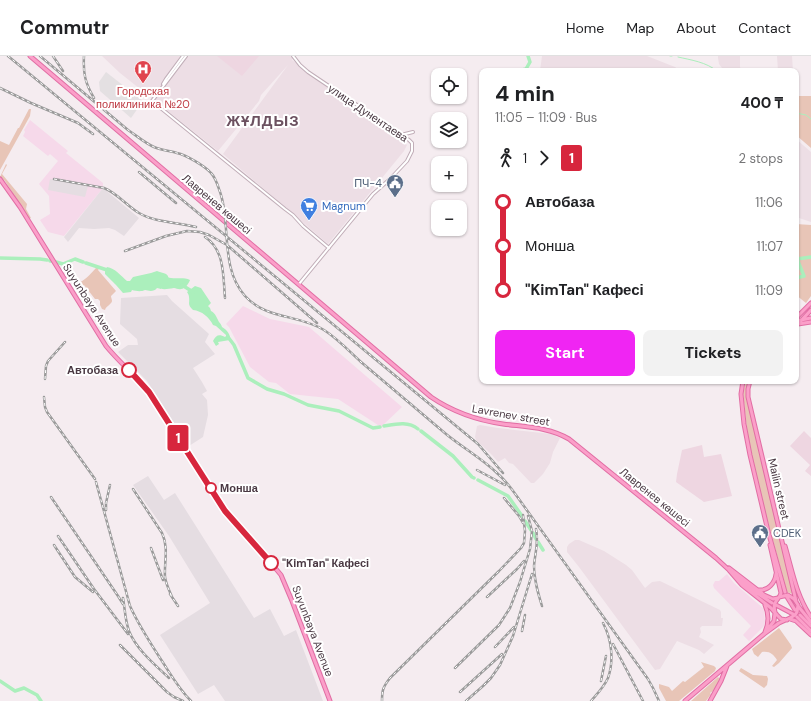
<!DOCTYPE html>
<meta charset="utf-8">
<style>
body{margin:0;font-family:"DM Sans",sans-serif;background:#f2f2f2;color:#202124;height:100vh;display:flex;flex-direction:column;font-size:15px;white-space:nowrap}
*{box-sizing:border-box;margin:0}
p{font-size:13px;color:#757577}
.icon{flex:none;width:22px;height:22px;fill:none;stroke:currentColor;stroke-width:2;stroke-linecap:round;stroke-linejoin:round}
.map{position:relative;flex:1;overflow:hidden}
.drawer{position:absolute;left:479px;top:12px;width:320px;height:316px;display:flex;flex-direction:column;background:#fff;border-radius:8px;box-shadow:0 1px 3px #0004}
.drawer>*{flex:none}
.badge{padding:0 8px;border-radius:3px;font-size:14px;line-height:26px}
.fabs{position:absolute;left:431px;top:12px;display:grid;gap:8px}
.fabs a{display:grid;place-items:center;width:36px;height:36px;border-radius:8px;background:#fff;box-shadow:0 1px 3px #0004;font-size:20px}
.map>.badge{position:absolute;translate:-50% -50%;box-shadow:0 0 0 2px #fff}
.legs{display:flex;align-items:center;gap:6px;height:44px;padding:0 16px;font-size:13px}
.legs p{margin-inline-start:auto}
.head{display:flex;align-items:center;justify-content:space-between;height:68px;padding:0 16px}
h1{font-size:22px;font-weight:700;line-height:30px}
.action{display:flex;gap:8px;margin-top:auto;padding:8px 16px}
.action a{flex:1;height:46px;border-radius:8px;background:#f025f3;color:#fff;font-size:16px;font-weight:700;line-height:46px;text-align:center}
.action a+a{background:#f2f2f2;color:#202124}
ul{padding:0 16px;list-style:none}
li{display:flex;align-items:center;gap:14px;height:44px;font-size:15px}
li i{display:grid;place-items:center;width:6px;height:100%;margin:0 5px;background:currentColor}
li i::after{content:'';width:10px;height:10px;margin:-5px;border:3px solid;border-radius:50%;background:#fff}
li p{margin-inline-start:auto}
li:first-child i{background:linear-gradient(#0000 50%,currentColor 0)}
li:last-child i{background:linear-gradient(currentColor 50%,#0000 0)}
header{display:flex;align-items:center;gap:24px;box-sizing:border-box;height:56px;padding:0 20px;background:#fff;border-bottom:1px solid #e0e0e0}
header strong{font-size:19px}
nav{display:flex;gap:22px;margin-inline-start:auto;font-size:14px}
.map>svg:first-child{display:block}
.residential{fill:#eddee5}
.commercial{fill:#f6d9ea}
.industrial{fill:#e5dde2}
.education{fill:#eed6e1}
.green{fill:#e8c5b7}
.parking{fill:#e4e0e2}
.water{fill:#abefbc}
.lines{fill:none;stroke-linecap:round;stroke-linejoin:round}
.stream{stroke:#abefbc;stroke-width:1}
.river{stroke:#abefbc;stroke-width:3.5}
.minor-casing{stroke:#c1aeb8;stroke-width:4}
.major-casing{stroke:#e16ea4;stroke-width:5}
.minor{stroke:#fff;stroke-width:2}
.major{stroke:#fb9fc9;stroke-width:3}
.rail-casing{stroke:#9a9a9a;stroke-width:2.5}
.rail{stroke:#fff;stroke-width:1;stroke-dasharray:3;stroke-linecap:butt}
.line-1-casing{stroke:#fff;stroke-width:9}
.line-1{stroke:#d7263d;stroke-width:6}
.stop-1-dot{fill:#fff;stroke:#d7263d;stroke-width:2}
.labels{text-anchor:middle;stroke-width:4;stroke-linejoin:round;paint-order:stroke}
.health-label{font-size:11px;fill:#be3a42;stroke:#fff}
.street-label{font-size:11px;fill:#4a3943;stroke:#fff}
.service-label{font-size:11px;fill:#4e5e75;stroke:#fff;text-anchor:end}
.shop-label{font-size:11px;fill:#366cbe;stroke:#fff;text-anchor:start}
.stop-label{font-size:11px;font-weight:bold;fill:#4a3943;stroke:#fff;text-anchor:start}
.district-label{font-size:15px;font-weight:bold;letter-spacing:1px;fill:#6c5160;stroke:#fff}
</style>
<header>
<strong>Commutr</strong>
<nav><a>Home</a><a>Map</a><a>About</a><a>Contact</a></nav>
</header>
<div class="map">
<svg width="811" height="645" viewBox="0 0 811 645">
<rect width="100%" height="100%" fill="#f5ecf0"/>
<path class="residential" d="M 102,0 L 291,0 L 293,2 L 292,4 L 407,89 L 404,95 L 328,188 L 223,98 L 288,9 L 261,39 L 259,45 L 218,95 L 120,17 Z
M 542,0 L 647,0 L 675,11 L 680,15 L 540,15 Z
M 718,0 L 740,0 L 740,11 L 741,13 L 742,14 L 750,15 L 725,15 L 722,12 L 719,8 L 718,2 Z
M 777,0 L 792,0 L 793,15 L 778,15 Z
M 796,83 L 811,96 L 811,166 L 796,161 Z
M 480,369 L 498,372 L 551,378 L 560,382 L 553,396 L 550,407 L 543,418 L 534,427 L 531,427 L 513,408 L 509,407 L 505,402 L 498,406 L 492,399 L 476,384 L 475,381 L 477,370 Z
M 575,484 L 579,484 L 604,495 L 626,509 L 632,514 L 645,532 L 652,526 L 660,525 L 720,554 L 721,556 L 721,562 L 723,562 L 722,570 L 702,570 L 700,572 L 701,576 L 699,581 L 714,589 L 704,598 L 699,594 L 677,585 L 660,613 L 655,614 L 579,511 L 567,496 L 567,491 L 569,488 Z"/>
<path class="commercial" d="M 30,64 L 68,95 L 66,97 L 103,127 L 103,132 L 64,180 L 48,176 L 40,164 L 50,158 L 49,140 L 39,128 L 58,105 L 50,98 L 48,100 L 23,80 L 25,76 L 24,74 Z
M 243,250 L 270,263 L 309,271 L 402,351 L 381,371 L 338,343 L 290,338 L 276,327 L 269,326 L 250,311 L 229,271 L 226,268 Z
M 727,518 L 734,527 L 763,552 L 764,555 L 765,565 L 764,570 L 749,585 L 743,579 L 751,570 L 714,532 L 713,529 L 715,525 L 719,525 Z"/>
<path class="industrial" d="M 50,123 L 88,130 L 85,141 L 48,134 Z
M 103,132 L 139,162 L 124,180 L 115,174 L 109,172 L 94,173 L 79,172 L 68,186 L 64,181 Z
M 167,239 L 172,245 L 209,278 L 205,286 L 215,298 L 193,312 L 202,326 L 207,335 L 202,338 L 207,344 L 208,359 L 203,381 L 189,390 L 147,325 L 118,296 L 128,289 L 138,289 L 137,283 L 120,268 L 121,242 Z
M 148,420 L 164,444 L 175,437 L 254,562 L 270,553 L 284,580 L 296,574 L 323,645 L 225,645 L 214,629 L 198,638 L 160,579 L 210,547 L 169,480 L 133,429 Z"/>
<path class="education" d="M 217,0 L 259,0 L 242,20 Z
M 804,375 L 811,382 L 811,420 L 805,415 L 810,409 L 790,390 Z
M 702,389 L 704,401 L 721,398 L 732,440 L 704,446 L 676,426 L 677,418 L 682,394 Z"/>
<path class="green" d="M 796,40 L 811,40 L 811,92 L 796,79 Z
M 29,53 L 31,53 L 30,60 L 0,114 L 0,85 L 9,89 L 18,72 L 19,72 Z
M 6,108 L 7,109 L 2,118 L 27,148 L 26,153 L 31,162 L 29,163 L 5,125 L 0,121 Z
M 796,168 L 811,169 L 811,240 L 806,247 L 796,239 Z
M 98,210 L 99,210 L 100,211 L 98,214 L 116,235 L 111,240 C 111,242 112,243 112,245 C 112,248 106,250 105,254 L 102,253 L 100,249 L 100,245 L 98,243 L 95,243 L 84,229 L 80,231 L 77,229 L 78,227 C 86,224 92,216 98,210 Z
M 746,325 L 749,325 L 746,336 L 747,341 L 793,538 L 787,536 L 766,459 L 748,383 L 743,337 Z
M 779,572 L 791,589 L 792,592 L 779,607 L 774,611 L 772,610 L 777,604 C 773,598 770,595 762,596 L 758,601 L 754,598 L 752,593 Z
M 701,606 L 714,610 L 716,612 L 715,615 L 679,645 L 666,645 L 659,632 L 659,628 L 669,631 L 672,635 L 683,625 L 685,626 L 704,611 Z
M 741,612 L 753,619 L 767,620 L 768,623 L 767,629 L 764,632 L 739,615 Z
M 718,621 L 720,623 L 713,635 L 710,637 L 711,638 L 706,645 L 691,645 Z"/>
<path class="parking" d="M 106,16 L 143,45 L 131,62 L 100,35 L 99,26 Z"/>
<path class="water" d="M 107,211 C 115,212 121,220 127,225 L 130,225 L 133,221 L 151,217 L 157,215 C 159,216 164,217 166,218 C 170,221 166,221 171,222 C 177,223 184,221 190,224 C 189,227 185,233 181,233 C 179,234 176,232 174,232 C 167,233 164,234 157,232 C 154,236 149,235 145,234 C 141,236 136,235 132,234 L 131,236 L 123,237 L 116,229 L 105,218 L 105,214 Z
M 195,230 L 201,232 L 211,247 L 208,250 L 210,252 L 211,255 C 215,257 216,260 218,264 C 219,267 221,267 222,271 C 227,274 231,279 230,284 L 218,286 L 219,288 L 216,290 L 213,285 C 216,279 219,278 225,281 L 226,280 L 226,279 L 216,270 L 213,269 C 209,261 202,255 193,254 C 187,248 190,248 189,241 C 189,239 188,238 187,236 Z"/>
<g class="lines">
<path class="stream" d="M 670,0 L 672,0
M 678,1 C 691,4 706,6 717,15
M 796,57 L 806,59 L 811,63"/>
<path class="river" d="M 518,15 L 526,13 L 530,6 L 528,0
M 0,202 L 40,203 L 47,204
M 50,205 L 52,205
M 56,206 L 63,208 L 75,203 L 83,206
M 86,207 L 110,215
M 796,222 L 804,220 L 797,203 L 811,201
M 182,229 L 193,236
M 228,281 L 234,289 L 248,322 L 267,333 L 284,338 L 308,349 L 339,355 L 373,372 L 380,371
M 384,370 C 396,368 408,365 418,373
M 421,375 L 453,400 L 472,421 L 474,422
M 478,424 L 508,440 L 522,460
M 525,465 L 531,474
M 533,477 L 536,483
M 538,486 L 543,494
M 0,625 L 15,635 L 24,632 L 37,639 L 41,645"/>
<defs>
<path id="minor" d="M 186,0 L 152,45 L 285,153 L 293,159 L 303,170 L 329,192
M 293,0 L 300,9 L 308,16 L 409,84 L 412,87 L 412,95 L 407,105 L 391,122 L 373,138 L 299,228
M 163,28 L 166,23 L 183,0
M 401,79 L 413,76"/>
<path id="major" d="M 30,0 L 431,341 C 453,356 475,364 503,368 C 525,371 549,371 569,383 L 716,502 L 729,514 L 742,529 L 771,552 L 777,559 L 781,563 L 787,564
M 0,123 L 20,151 L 106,290 C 119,306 136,320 149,336 L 225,455 L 271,507 L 281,519 L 292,545 L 330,645
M 796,262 L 811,247
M 796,265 L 811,262
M 798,268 L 811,266
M 796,270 L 811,254
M 743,325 L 741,338 L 744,368 L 750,399 L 768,475 L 785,536
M 750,325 L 748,333 L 748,341 L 796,545
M 770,489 L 781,537 C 779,545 772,544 775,556
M 785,490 C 792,514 796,539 811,561
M 729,512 L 764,539 L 773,543 L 778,542
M 735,519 L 754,535 L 772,547
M 759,534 C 768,535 775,527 776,518
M 787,541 L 795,554
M 776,549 L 793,558
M 798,550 L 811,566
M 800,559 L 811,570
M 797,561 L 811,575
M 790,563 L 796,565 L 811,579
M 768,573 L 774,565 L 775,557
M 765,576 C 769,567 769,558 765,549
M 685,645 L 764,578 L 779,567 L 790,562 L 795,559 L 797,556 L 798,549 L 794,543 L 788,539 L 779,541
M 710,645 L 721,625 L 727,610"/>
</defs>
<use href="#minor" class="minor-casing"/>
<use href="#major" class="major-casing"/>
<use href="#minor" class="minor"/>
<use href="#major" class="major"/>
<defs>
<path id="rail" d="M 8,0 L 478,388 L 503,417
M 40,0 L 128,74 C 137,80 145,87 154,91 C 161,94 170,95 177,97 C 186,99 205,110 211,117 C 215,121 217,127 219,133 C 232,167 219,211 245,240 C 267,264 298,258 324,274 C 338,283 349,295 361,306 C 389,330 418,354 446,378 C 463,392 483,403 498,418 C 505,424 511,432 516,439 L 648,623 L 653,632 L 659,645
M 53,0 L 63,15
M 84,0 C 83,17 85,27 94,42
M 0,32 L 31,47 L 78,67 L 93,78
M 139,116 L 176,147
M 54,123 L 104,132 C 117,137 127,150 139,157 C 156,167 178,166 196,171
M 205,181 C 225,194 223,220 225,242
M 125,195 L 166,180 L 187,175 L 200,176 L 209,179 L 227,189 L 317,267
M 45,323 L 46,310 L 48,305 L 65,286
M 44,341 L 45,351 L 47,356 L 95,423
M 477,414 L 505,429
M 96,426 L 130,550 C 138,568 149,585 160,602 C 170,617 178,632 191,645
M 133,433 L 162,477 C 169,492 164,506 165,521 C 166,528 169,534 172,541
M 51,441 L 118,540 L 123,548
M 504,442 L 519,460 L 523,467
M 106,454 L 106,447 L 110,429
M 536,473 C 539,486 535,497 534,510 C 534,524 538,537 542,550
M 58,480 L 94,533 L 128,578
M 54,489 L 75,521 L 93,536
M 151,492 L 163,524
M 170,538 L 178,550
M 487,541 L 517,513 L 524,505
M 123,542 C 125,553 125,564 129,575 C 136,593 155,609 169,622
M 522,575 L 525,559
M 613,588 L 643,645
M 120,589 L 167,636 L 174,641 L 183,645
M 495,591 L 514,571
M 455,612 L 499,569 L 510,552 L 520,526 L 530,493 L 532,475 L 528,460
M 601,625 L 606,600
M 460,636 L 502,598
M 382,645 C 382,634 383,631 390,622 L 499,515 L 521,492 L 524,487 L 525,475 L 523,459
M 466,645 L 483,630 L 491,622 L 500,609 L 513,580 L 532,518
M 591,645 C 597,638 604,631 608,622 C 614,605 612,584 603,567"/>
</defs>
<use href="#rail" class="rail-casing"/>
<use href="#rail" class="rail"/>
</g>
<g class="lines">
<defs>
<path id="line-1" d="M 129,314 L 149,336 L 225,455 L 271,507"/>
</defs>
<use href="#line-1" class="line-1-casing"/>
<use href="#line-1" class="line-1"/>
</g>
<defs>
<symbol id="hospital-pin" viewBox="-11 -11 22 30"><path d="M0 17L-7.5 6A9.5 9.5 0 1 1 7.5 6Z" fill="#e0444e" stroke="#fff"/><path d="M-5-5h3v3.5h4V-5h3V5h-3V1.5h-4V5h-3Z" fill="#fff"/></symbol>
<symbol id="civic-pin" viewBox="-11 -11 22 30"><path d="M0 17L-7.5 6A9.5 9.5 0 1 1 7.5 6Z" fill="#5c6f8a" stroke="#fff"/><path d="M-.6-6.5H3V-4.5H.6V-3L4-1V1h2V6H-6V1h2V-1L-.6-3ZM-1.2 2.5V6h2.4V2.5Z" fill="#fff"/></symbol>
<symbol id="supermarket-pin" viewBox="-11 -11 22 30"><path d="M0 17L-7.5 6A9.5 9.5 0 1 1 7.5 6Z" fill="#3f7fe0" stroke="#fff"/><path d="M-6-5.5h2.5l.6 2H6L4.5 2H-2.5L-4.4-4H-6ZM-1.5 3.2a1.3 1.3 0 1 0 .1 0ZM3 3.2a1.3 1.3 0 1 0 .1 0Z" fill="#fff"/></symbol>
</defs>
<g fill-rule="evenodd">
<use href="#hospital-pin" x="133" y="3" width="20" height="27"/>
<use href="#civic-pin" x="385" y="117" width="20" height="27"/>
<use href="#supermarket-pin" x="299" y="140" width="20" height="27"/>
<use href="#civic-pin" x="750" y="467" width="20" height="27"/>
</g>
<g class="stop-1-dot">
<circle cx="129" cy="314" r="7"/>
<circle cx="211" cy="432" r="5"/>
<circle cx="271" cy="507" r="7"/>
</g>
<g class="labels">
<g class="health-label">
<text x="143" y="39">Городская<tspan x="143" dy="13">поликлиника №20</tspan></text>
</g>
<g class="street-label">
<text transform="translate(368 57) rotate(34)" y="4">улица Дунентаева</text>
<text transform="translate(217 148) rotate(40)" y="4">Лавренев көшесі</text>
<text transform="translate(92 249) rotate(57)" y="4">Suyunbaya Avenue</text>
<text transform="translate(511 359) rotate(10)" y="4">Lavrenev street</text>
<text transform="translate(779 433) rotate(77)" y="4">Mailin street</text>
<text transform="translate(655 441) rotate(39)" y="4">Лавренев көшесі</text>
<text transform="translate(313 575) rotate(69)" y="4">Suyunbaya Avenue</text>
</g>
<g class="service-label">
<text x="382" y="131">ПЧ-4</text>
<text x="773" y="481" text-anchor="start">CDEK</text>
</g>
<g class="shop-label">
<text x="322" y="154">Magnum</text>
</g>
<g class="stop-label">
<text x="118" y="318" text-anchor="end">Автобаза</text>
<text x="220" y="436">Монша</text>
<text x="282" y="511">"KimTan" Кафесі</text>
</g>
<g class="district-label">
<text x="263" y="70">ЖҰЛДЫЗ</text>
</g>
</g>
</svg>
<div class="fabs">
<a><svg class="icon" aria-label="locate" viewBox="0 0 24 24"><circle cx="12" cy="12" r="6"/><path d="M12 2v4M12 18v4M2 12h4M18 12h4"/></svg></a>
<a><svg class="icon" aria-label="layers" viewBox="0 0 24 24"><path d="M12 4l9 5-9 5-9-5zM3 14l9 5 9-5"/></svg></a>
<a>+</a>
<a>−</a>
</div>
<b class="badge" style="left:178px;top:382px;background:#d7263d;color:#fff">1</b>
<section class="drawer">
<div class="head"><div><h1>4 min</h1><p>11:05 – 11:09 · Bus</p></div><b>400 ₸</b></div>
<div class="legs"><svg class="icon" aria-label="walk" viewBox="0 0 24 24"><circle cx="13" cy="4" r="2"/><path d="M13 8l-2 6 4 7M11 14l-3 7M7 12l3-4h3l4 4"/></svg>1<svg class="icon" aria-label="forward" viewBox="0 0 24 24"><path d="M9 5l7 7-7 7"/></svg><b class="badge" style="background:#d7263d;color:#fff">1</b><p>2 stops</p></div>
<ul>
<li><i style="color:#d7263d"></i><b>Автобаза</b><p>11:06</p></li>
<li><i style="color:#d7263d"></i><span>Монша</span><p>11:07</p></li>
<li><i style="color:#d7263d"></i><b>&quot;KimTan&quot; Кафесі</b><p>11:09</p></li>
</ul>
<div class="action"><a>Start</a><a>Tickets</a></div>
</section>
</div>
